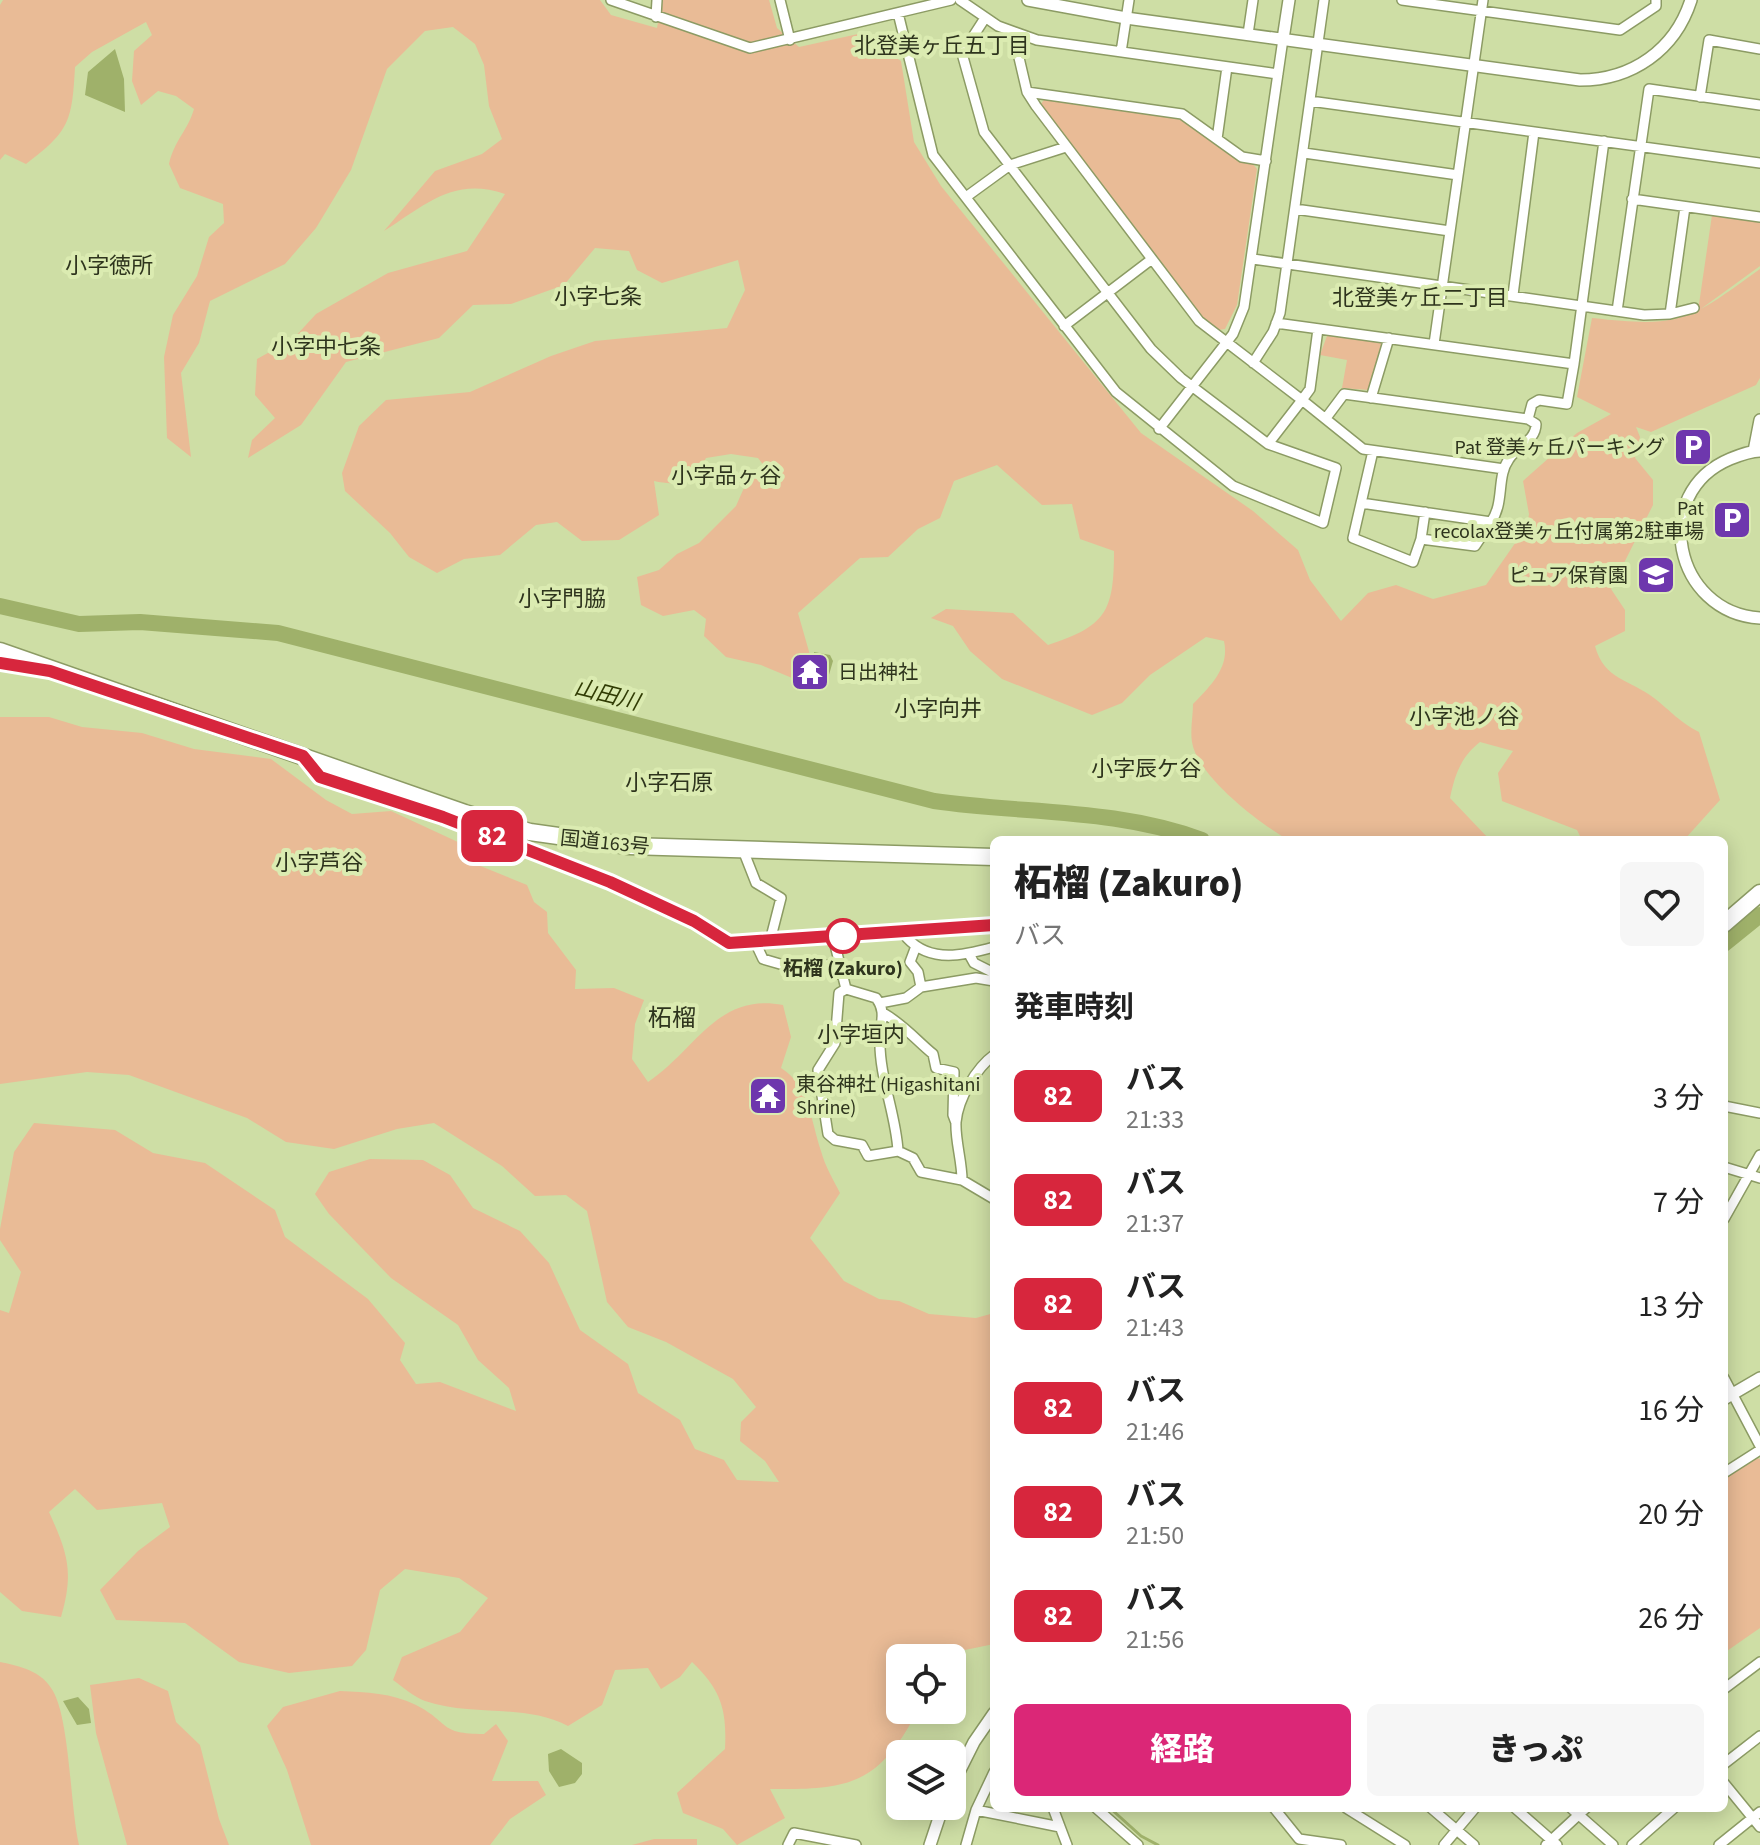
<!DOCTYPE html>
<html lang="ja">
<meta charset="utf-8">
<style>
body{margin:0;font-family:"Source Sans 3","Noto Sans JP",sans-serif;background:#f6f6f6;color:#222;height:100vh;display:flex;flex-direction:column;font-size:30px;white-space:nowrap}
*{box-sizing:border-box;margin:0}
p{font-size:26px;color:#767676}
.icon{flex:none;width:44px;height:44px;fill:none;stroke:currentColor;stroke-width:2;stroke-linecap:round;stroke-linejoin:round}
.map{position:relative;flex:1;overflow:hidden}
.panel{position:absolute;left:990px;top:836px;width:738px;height:976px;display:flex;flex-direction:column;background:#fff;border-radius:12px;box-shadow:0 4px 20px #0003}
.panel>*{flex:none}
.badge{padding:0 16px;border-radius:12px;font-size:28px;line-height:52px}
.tools{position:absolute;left:886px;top:1644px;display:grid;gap:16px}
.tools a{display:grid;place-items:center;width:80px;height:80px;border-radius:12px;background:#fff;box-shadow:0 4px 20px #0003;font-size:40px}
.map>.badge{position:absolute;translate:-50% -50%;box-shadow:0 0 0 4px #fff}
h2{padding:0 24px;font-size:30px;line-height:72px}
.round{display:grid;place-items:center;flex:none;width:84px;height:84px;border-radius:12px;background:#f6f6f6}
.summary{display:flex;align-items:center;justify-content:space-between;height:136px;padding:0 24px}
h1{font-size:38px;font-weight:800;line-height:60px}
.button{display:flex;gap:16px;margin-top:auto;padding:16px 24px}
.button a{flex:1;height:92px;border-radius:12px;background:#db2777;color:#fff;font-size:32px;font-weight:800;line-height:92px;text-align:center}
.button a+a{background:#f6f6f6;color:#222}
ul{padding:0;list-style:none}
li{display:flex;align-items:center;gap:24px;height:104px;padding:0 24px}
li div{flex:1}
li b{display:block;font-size:30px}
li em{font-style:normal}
li .badge{min-width:88px;font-weight:700;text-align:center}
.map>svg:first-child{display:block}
.green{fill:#e9bb96}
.water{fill:#9fb16a}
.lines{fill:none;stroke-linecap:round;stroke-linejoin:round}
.stream{stroke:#9fb16a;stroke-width:3}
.river{stroke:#9fb16a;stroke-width:16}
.minor-casing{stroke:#8c9b64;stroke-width:12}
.tertiary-casing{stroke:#8c9b64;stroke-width:14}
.trunk-casing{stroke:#8c9b64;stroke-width:19}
.minor{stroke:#fff;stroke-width:9}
.tertiary{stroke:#fff;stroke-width:11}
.trunk{stroke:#fff;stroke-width:16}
.line-casing{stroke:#fff;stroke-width:18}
.line{stroke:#d7263d;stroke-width:12}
.stop-dot{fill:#fff;stroke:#d7263d;stroke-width:4}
.labels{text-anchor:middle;stroke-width:8;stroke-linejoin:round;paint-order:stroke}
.poi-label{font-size:20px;fill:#2e341d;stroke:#dbebb1;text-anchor:end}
.street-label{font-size:20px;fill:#2e341d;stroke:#dbebb1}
.stop-label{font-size:20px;font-weight:bold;fill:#2e341d;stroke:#dbebb1}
.neighbourhood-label{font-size:22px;fill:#2e341d;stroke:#dbebb1}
.water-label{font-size:22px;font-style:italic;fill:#313c04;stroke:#dbebb1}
.quarter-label{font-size:24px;fill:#2e341d;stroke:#dbebb1}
</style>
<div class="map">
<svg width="1760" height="1845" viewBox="0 0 1760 1845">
<rect width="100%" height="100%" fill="#cedea5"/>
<path class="green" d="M 3,0 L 600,0 L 611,15 L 657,28 L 662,0 L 769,0 L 777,28 L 799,47 L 858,34 L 901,61 L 914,142 L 941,186 L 1141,433 L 1253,511 L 1298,550 L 1310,580 L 1341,621 L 1368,593 L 1396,585 L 1433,599 L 1486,585 L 1527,526 L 1529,514 L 1523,481 L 1577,433 L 1611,414 L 1577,397 L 1592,318 C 1682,328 1688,321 1760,269 L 1760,378 L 1756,385 L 1651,432 L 1636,427 L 1640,437 L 1635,458 L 1653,480 L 1653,505 L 1611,589 L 1625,610 L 1625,631 L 1595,646 C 1604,680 1631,680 1654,698 C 1672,712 1678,721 1699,732 L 1720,800 L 1684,840 L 1582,840 L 1577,830 L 1502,801 L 1498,773 L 1513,751 L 1480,742 C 1461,757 1455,774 1450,798 L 1490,840 L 1289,840 C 1261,825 1197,776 1192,742 C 1190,730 1193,716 1193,704 C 1210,686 1230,668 1224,641 L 1206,637 L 1150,675 L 1122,703 L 1092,715 L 1002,679 L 970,651 L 953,626 L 931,618 L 946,609 L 1013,613 L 1048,645 C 1106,626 1114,612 1114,551 L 1080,539 L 1072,504 L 1042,505 L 997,465 L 954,481 L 940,518 L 918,529 L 888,557 L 860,558 L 798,613 L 812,662 L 797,680 L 761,665 L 726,657 L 704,636 L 706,619 L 694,610 L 663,616 L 641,605 L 637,577 L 659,570 L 677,554 L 699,543 L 736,506 L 747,481 L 768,471 L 758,458 L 731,454 L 706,458 C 694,481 680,487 654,481 L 659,515 L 619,540 L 582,541 L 557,522 L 536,525 L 500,555 L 464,559 L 437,573 L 409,557 L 390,533 L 345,491 L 342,473 L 359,426 L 386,400 L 470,392 L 551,356 L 595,341 L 727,328 L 745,290 L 738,260 L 662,283 L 637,270 L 629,251 L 595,248 L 564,285 L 511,304 L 473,305 L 439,338 L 346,362 L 301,425 L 248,458 L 252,440 L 275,418 L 255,395 L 257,359 L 293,339 L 316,314 L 388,273 L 467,251 L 505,194 C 454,176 425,205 384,231 L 435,171 L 482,154 L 502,139 L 489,106 L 484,65 L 475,44 L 453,27 L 425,31 L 387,69 L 351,170 L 316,228 L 285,264 L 210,301 L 199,343 L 181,373 L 191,457 L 167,438 L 164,357 L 173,315 L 197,276 L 209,237 L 224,223 L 223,204 L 180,188 L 169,164 C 174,141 188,130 194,109 L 176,96 L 158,91 L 141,105 L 132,81 L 134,51 L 152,35 L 146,22 L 92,52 L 75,67 C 72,121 70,131 26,164 L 5,154 L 0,160 L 0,5 Z
M 1044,100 L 1177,117 L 1240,162 L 1252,163 L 1257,169 L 1237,305 L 1225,329 L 1218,330 L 1202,318 L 1040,105 Z
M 1712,215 L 1760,222 L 1760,266 L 1698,311 Z
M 1327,336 L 1379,341 L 1384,347 L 1369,390 L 1342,388 L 1347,360 L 1320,355 Z
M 0,717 L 49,717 L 82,727 L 142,733 L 194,749 L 271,759 L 326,800 L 352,814 L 391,811 L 460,843 L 478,865 L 527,885 L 534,902 L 547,912 L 548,933 L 576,970 L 575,989 L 614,988 L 644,1000 L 635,1024 L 632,1059 L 648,1082 C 695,1051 717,992 783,1005 L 791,1037 L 781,1068 C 809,1085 811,1121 821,1151 C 825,1166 833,1179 840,1193 L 810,1238 L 844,1281 L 879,1299 L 899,1301 L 929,1314 L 976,1318 L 994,1313 L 994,1644 L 960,1651 L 952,1661 L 952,1658 L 900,1658 L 900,1710 L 918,1710 C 879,1784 851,1790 770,1789 L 785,1818 L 737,1845 L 723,1829 L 683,1813 L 677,1793 L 725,1749 C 727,1709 721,1690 692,1662 L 680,1677 L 661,1689 L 648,1668 L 615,1670 L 602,1705 L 568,1726 C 524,1703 472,1717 425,1701 C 414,1697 403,1687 393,1680 L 402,1657 L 460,1632 L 488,1598 L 459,1578 L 405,1569 L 380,1590 L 366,1650 L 352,1666 L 289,1673 L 239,1662 L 185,1623 L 116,1620 L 100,1590 L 138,1551 L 170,1527 L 162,1503 L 97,1510 L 75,1489 L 49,1512 C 68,1554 74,1572 61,1617 L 22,1611 L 0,1592 L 0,1310 L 9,1313 L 21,1272 L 0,1240 L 0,1229 L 14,1152 L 34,1123 L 115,1130 L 153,1153 L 205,1163 L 275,1210 L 285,1237 L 368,1299 L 405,1343 L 400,1360 L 416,1384 L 440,1382 L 516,1411 L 509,1388 L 478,1360 L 458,1325 L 391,1278 L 329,1214 L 315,1194 L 329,1172 L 370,1159 L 423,1160 L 450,1175 L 473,1208 L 520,1231 L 549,1263 L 580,1330 L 628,1364 L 638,1393 L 680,1420 L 695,1449 L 724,1460 L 737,1480 L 779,1482 L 765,1461 L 740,1441 L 741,1422 L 756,1407 L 733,1379 L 666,1342 L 628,1327 L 607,1302 L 587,1211 L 566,1195 L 535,1196 L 502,1166 L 434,1123 L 397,1129 L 334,1149 L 286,1142 L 247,1118 L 129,1075 L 87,1072 L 0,1084 Z
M 1754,1457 L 1760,1459 L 1760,1628 L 1724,1653 L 1724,1476 Z
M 0,1662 C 20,1666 42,1671 53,1691 C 70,1721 70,1806 79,1845 L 0,1845 Z
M 139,1678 L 168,1691 L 176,1722 L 200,1745 L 219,1819 L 229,1845 L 127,1845 L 96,1733 L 90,1685 Z
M 340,1691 C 366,1692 392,1693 416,1705 C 451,1723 438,1734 484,1734 L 496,1724 L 508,1741 L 492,1781 L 538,1781 L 546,1795 L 510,1819 L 490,1845 L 311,1845 L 287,1770 L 267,1726 L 283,1707 Z
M 654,1839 L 697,1839 L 697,1845 L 632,1845 Z"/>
<path class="water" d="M 115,49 L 124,79 L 125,112 L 85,95 L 88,72 Z
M 814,652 L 830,655 L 833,661 L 826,685 L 816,681 Z
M 78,1697 L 89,1709 L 91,1723 L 77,1725 L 63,1701 Z
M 561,1749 L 582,1763 L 582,1774 L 575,1783 L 559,1787 L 549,1771 L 548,1754 Z"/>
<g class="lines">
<path class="stream" d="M 1110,1808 L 1141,1836 L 1158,1845"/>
<path class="river" d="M 0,606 L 79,624 L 140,622 L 278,633 L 934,801 C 1024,814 1115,808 1202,840
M 1724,944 L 1760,915"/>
<defs>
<path id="minor" d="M 611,0 L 750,48 L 951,0
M 780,0 L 790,40
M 960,0 L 998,26 L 1037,40 L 1278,74
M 1402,0 L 1620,30 L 1656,6 L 1656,0
M 898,13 L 933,155 L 1116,392 L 1233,486 L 1323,523 L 1336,468 L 1268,444 L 1181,378 L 1151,349 L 984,132 L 963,57 L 965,49 L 985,18
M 656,17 L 657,0
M 1013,32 L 1027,92 L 1036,106 L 1199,321 L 1302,400 L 1268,444
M 1248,34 L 1253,0
M 1121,52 L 1129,0
M 1027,92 L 1182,114 L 1242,157 L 1266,161
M 1700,97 L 1709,40 L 1760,49
M 1310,101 L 1760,163
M 1217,139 L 1227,67
M 1304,153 L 1458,175
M 966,197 L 1010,165 L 1066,147
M 1632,199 L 1760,217
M 1295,209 L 1450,231
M 1253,259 L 1644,315 L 1670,314 L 1685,207
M 1513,295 L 1534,132
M 1617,311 L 1649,89 L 1760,105
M 1670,314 L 1694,308
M 1276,323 L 1574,364 L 1604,141
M 1064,326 L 1152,259
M 1318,329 L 1310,389 L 1302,400 L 1363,449 L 1504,469
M 1434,344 L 1483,0
M 1253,363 L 1273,332 L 1280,313 L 1324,0
M 1371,398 L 1389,338
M 1326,418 L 1344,394 L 1528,419 L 1536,424 C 1536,441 1517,446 1509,459 C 1496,477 1505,502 1491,522 L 1361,503
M 1528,419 L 1532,404 L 1539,400 L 1567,404 L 1574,364
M 1159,429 L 1233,334 L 1244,307 L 1283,39
M 1373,451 L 1353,538 L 1413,562 L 1421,539
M 1425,512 L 1421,539 L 1475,546 L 1491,522
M 310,760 L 320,777 C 459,822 604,866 729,943 L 994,925
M 743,850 L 756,883 L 781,898 L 770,941
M 907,931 L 907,938 C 931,964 965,955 994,947
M 833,937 L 846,989 L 876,998 C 887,1012 880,1023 880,1040 C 879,1077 896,1114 898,1151 L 913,1158 L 921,1172 L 962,1180 L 994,1199
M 755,942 L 763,959 L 780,964 L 830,965 L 843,977
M 916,946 L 910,962 L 918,972 L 921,987
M 969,954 L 974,963 L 994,973
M 846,989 L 839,993 L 835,1043 L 818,1070 L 828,1134 L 835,1140 L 862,1145 L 868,1156 L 898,1151
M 880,1003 L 906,998 L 921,987 L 976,978 L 994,981
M 883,1013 C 903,1024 917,1041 933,1054 L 936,1068 L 954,1072 L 953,1115 L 956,1123
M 1724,1106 L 1760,1113
M 1724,1167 L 1760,1178
M 962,1180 C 962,1161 955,1140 956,1122 C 958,1099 976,1068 994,1055
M 1724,1219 L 1760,1155
M 1724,1378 L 1760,1446
M 1724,1473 L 1760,1450
M 1724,1689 L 1760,1662
M 1724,1764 L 1760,1736
M 1724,1783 L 1760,1827
M 1053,1808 L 1067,1845
M 1096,1808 L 1138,1845
M 1274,1808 L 1299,1839 L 1341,1845
M 1346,1808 L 1405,1845
M 1431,1808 L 1474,1845
M 1515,1808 L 1557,1845
M 1571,1808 L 1613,1845
M 976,1810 L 1060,1827
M 788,1845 L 794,1833 L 856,1845
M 966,1845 L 976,1810 L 994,1772
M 1444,1845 L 1475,1808
M 1546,1845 L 1586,1808
M 1632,1845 L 1674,1808
M 1719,1845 L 1760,1812"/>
<path id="tertiary" d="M 1028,0 L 1126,18 L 1580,80 C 1632,80 1675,50 1691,0
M 1283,39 L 1289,0
M 1754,451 L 1760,420
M 1760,451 C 1750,451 1740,455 1730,459 C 1649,493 1674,613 1760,618
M 1724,1399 L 1760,1378
M 952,1786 L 974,1742 L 994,1713
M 930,1845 L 943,1806"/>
<path id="trunk" d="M 0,651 L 465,813 L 530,832 L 629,846 L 994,857
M 1724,924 L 1760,893"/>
</defs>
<use href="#minor" class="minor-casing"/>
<use href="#tertiary" class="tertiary-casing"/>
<use href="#trunk" class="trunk-casing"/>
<use href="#minor" class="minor"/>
<use href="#tertiary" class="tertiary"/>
<use href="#trunk" class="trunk"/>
</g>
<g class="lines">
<defs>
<path id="line" d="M 0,663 L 50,671 L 303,756 L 320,777 L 443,817 L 610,882 L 694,921 L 729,943 L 994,925"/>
</defs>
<use href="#line" class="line-casing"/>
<use href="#line" class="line"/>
</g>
<defs>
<symbol id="parking-square" viewBox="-11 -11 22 22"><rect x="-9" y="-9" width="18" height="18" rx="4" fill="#6e37ad" stroke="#dbebb1"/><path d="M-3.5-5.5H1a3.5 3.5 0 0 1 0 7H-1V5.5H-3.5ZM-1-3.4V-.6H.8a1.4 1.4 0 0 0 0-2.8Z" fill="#fff"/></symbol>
<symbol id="school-square" viewBox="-11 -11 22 22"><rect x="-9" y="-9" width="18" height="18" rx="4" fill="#6e37ad" stroke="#dbebb1"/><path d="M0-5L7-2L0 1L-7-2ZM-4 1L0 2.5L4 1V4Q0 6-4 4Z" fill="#fff"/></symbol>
<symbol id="temple-square" viewBox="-11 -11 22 22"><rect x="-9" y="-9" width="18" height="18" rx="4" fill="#6e37ad" stroke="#dbebb1"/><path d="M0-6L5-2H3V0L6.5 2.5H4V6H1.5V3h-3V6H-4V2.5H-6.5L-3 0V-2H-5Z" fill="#fff"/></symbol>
</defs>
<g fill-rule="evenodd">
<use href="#parking-square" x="1671" y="425" width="44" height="44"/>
<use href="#parking-square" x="1710" y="498" width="44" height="44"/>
<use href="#school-square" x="1634" y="553" width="44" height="44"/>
<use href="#temple-square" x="788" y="650" width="44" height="44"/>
<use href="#temple-square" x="746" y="1074" width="44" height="44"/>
</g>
<circle class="stop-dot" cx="843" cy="936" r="16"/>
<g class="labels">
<g class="poi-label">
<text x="1665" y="454">Pat 登美ヶ丘パーキング</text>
<text x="1704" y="515">Pat<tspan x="1704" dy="23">recolax登美ヶ丘付属第2駐車場</tspan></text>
<text x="1628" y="582">ピュア保育園</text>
<text x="838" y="679" text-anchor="start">日出神社</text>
<text x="796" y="1091" text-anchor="start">東谷神社 (Higashitani<tspan x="796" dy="23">Shrine)</tspan></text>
</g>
<g class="street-label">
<text transform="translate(605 842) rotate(6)" y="7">国道163号</text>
</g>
<g class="stop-label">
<text x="843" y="975">柘榴 (Zakuro)</text>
</g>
<g class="neighbourhood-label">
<text x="942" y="53">北登美ヶ丘五丁目</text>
<text x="109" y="273">小字徳所</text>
<text x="598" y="304">小字七条</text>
<text x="1420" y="305">北登美ヶ丘二丁目</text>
<text x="326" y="354">小字中七条</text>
<text x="726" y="483">小字品ヶ谷</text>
<text x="562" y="606">小字門脇</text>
<text x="938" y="716">小字向井</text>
<text x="1464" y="724">小字池ノ谷</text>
<text x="1146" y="776">小字辰ケ谷</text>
<text x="669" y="790">小字石原</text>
<text x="319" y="870">小字芦谷</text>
<text x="861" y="1042">小字垣内</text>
</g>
<g class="water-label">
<text transform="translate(607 694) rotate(14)" y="8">山田川</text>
</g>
<g class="quarter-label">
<text x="672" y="1026">柘榴</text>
</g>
</g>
</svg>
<div class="tools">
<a><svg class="icon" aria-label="locate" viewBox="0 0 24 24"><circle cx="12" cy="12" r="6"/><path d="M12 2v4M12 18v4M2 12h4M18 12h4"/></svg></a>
<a><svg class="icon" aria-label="layers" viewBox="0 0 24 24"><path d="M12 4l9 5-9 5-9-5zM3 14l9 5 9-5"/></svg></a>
</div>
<b class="badge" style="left:492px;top:836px;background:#d7263d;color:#fff">82</b>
<section class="panel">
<div class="summary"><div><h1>柘榴 (Zakuro)</h1><p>バス</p></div><a class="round"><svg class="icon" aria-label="heart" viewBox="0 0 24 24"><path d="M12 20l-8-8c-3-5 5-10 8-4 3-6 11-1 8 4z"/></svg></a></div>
<h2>発車時刻</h2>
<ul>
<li><span class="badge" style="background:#d7263d;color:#fff">82</span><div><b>バス</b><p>21:33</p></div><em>3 分</em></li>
<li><span class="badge" style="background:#d7263d;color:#fff">82</span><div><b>バス</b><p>21:37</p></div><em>7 分</em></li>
<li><span class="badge" style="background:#d7263d;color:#fff">82</span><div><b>バス</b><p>21:43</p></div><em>13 分</em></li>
<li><span class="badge" style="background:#d7263d;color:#fff">82</span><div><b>バス</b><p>21:46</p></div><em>16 分</em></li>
<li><span class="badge" style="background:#d7263d;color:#fff">82</span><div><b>バス</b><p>21:50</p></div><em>20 分</em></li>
<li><span class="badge" style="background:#d7263d;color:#fff">82</span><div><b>バス</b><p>21:56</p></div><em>26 分</em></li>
</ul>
<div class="button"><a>経路</a><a>きっぷ</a></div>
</section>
</div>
